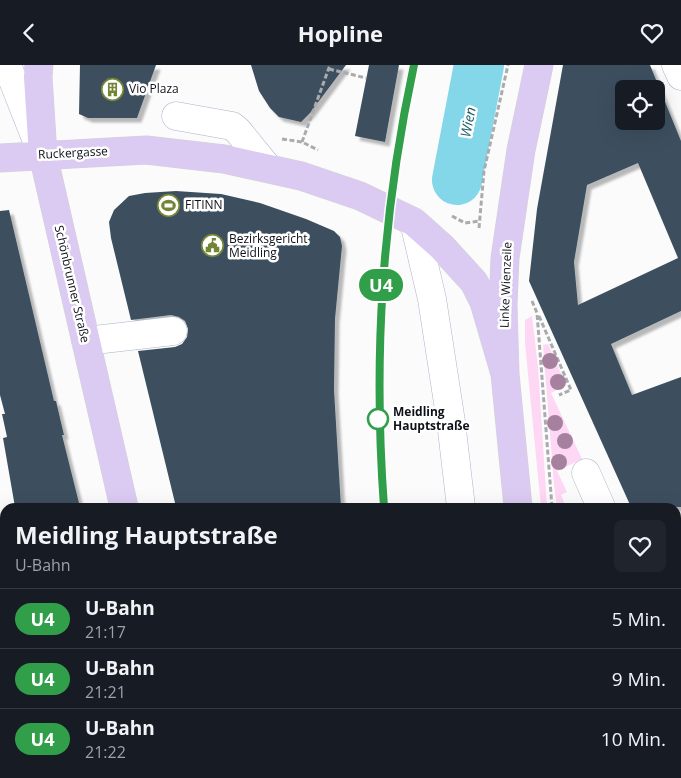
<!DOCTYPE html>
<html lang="de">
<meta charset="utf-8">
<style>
body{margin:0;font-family:"Open Sans",sans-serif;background:#20242c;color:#f1f3f6;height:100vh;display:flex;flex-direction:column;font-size:19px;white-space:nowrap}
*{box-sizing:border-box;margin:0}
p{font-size:16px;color:#9ea1a6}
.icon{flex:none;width:28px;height:28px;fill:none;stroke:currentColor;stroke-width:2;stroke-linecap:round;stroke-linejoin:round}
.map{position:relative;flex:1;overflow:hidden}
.panel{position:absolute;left:0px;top:438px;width:681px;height:276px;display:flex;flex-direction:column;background:#171b24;border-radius:15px 15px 0 0;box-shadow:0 5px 20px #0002}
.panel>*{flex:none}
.badge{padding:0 10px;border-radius:16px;font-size:18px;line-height:32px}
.fabs{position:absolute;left:615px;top:15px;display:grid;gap:10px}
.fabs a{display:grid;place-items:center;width:50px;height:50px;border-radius:8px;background:#171b24;box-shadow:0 5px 20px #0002;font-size:25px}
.map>.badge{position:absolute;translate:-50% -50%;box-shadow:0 0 0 2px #fff}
.round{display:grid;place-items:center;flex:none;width:52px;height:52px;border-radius:8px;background:#20242c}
.summary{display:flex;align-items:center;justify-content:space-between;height:85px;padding:0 15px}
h1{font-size:24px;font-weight:700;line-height:38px}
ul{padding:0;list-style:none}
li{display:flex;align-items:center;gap:15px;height:60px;padding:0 15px;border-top:1px solid #363941}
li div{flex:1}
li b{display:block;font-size:19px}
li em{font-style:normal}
li .badge{min-width:55px;font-weight:700;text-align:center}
header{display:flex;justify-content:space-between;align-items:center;height:65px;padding:0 15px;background:#171b24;font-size:22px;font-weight:700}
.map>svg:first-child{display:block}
.green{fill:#fdd7f3}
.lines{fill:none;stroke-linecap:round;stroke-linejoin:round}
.river{stroke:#83d7e9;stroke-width:50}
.building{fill:#3c505f;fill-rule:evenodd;filter:url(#shadow)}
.minor-casing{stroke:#acb3cb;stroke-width:29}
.major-casing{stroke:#d4d4d6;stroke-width:29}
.path{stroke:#aaabae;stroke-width:3;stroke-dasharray:5 2.5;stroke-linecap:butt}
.minor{stroke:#fff;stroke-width:28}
.major{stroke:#dbcaf1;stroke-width:28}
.rail-casing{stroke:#313239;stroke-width:5.5}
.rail{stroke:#fff;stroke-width:4;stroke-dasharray:11;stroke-linecap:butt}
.tree{fill:#a5819f}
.line-casing{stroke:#fff;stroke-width:11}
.line{stroke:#319f49;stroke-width:8}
.stop-dot{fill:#fff;stroke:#319f49;stroke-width:2.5}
.labels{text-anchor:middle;stroke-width:5;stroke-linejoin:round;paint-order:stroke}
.poi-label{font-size:12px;fill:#0f1119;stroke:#fff;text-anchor:start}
.street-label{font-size:12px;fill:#0f1119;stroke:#fff}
.stop-label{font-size:12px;font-weight:bold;fill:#0f1119;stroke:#fff;text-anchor:start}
.water-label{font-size:14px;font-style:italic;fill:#155c68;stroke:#fff}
</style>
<header><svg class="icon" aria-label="back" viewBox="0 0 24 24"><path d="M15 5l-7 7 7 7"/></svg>Hopline<svg class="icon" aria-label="heart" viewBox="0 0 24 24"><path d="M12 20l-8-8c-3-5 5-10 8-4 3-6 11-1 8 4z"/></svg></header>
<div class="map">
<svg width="681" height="713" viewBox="0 0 681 713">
<defs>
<filter id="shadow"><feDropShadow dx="4.5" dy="4.5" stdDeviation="1" flood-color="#0004"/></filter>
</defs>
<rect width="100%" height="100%" fill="#fbfbfb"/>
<path class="green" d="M 532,251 L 538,302 L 547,442 L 541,442 L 525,278 L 525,255 Z
M 548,279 L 566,320 L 551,328 L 582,394 L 557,406 L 567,427 L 561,430 L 566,442 L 557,442 L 554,420 L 543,280 Z"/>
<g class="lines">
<path class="river" d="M 457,115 L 479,0"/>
</g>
<path class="building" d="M 80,0 L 156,0 L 137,53 L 88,53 L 79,49 Z
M 251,0 L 346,0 L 310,48 L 301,57 L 279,52 L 270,43 L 259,26 Z
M 369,0 L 399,0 L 385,77 L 355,71 Z
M 563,0 L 650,0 L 681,76 L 681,246 L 611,279 L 632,330 L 681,312 L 681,442 L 631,442 L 529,216 L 537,144 ZM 624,24 L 656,24 L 656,56 L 624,56 ZM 638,98 L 678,193 L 578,240 L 574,197 L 587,120 Z
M 176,126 L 221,129 L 260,138 L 306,154 L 334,166 L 340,172 L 342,181 L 335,254 L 334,325 L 341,442 L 176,442 L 138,286 L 175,282 L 182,279 L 187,272 L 188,264 L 185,256 L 179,252 L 171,250 L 131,255 L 111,173 L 109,157 L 114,145 L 129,131 L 145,128 Z
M 9,145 L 54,336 L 56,336 L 64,370 L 62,370 L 80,442 L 15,442 L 3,373 L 7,372 L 2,349 L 5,349 L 0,330 L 0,146 Z"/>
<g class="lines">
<defs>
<path id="minor" d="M 7,0 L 40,84
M 676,0 L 681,11
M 176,51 L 232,61 L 238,66 L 268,103
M 414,157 L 432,234 L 451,357 L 461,442
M 86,276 L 173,266
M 586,408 L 601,442
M 0,582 L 5,583
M 676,613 L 681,624
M 485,709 L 485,713"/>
<path id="major" d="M 39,0 L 38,12 L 43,90 L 124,442
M 0,93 L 146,85 L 224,94 L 301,111 L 360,131 L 414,157 L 442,182 L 474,217 L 484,237 L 505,309
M 518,442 L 505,309 L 503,240 L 505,193 L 521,85 L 539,0
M 190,709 L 191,713
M 545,709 L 545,713"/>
</defs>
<use href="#minor" class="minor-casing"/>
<use href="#major" class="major-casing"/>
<path class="path" d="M 329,4 L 366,13
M 282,74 L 302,77 L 318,85
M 302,77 L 330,0
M 452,151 L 465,158 L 479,156
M 479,163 L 484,106 L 508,0
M 532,236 L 537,248 L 552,442
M 539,251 L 571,325 L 559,330
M 374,709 L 374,713
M 426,709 L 427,713
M 624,709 L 625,713"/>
<use href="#minor" class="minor"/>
<use href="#major" class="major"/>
<defs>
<path id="rail" d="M 399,79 L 414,0"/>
</defs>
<use href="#rail" class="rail-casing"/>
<use href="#rail" class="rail"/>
</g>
<g class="tree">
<circle cx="550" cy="296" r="8"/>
<circle cx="558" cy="317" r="8"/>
<circle cx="555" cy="358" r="8"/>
<circle cx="565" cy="376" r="8"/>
<circle cx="559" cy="397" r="8"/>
</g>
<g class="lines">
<defs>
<path id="line" d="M 384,442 C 373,291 382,149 414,0"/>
</defs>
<use href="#line" class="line-casing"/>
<use href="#line" class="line"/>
</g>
<defs>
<symbol id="building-ring" viewBox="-11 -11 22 22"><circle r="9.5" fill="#fff" stroke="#748636" stroke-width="1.5"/><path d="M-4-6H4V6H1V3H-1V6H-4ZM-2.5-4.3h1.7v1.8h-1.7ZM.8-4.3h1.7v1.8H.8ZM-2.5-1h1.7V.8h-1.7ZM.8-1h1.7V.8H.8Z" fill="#748636"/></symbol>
<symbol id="stadium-ring" viewBox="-11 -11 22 22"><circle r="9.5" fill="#fff" stroke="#748636" stroke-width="1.5"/><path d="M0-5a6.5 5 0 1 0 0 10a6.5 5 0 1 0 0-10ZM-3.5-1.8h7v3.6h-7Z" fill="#748636"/></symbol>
<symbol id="civic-ring" viewBox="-11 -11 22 22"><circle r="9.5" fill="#fff" stroke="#748636" stroke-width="1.5"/><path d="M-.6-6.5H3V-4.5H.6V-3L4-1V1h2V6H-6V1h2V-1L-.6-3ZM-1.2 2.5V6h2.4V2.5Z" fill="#748636"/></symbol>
</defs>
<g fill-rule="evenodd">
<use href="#building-ring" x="100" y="12" width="25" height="25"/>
<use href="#stadium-ring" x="156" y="128" width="25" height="25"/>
<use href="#civic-ring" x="200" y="168" width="25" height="25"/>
</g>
<circle class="stop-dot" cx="378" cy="354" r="10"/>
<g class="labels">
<g class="poi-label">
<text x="129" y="28">Vio Plaza</text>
<text x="185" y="144">FITINN</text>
<text x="229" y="178">Bezirksgericht<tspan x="229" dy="14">Meidling</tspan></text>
</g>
<g class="street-label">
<text transform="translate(73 88) rotate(-3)" y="4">Ruckergasse</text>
<text transform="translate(72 219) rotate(77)" y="4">Schönbrunner Straße</text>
<text transform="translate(506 220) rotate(-88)" y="4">Linke Wienzeile</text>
</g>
<g class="stop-label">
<text x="393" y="351">Meidling<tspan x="393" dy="14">Hauptstraße</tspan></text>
</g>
<g class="water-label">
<text transform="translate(468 57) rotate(-79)" y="5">Wien</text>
</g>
</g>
</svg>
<div class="fabs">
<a><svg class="icon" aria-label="locate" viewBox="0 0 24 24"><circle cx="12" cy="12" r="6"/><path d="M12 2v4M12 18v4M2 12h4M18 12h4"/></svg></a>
</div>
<b class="badge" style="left:381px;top:220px;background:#319f49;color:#fff">U4</b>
<section class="panel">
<div class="summary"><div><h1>Meidling Hauptstraße</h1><p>U-Bahn</p></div><a class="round"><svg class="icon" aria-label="heart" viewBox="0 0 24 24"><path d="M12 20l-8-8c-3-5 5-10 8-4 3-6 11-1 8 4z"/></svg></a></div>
<ul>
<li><span class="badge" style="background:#319f49;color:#fff">U4</span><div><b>U-Bahn</b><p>21:17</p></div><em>5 Min.</em></li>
<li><span class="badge" style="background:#319f49;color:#fff">U4</span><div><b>U-Bahn</b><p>21:21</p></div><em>9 Min.</em></li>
<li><span class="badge" style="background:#319f49;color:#fff">U4</span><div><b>U-Bahn</b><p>21:22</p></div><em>10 Min.</em></li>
</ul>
</section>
</div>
